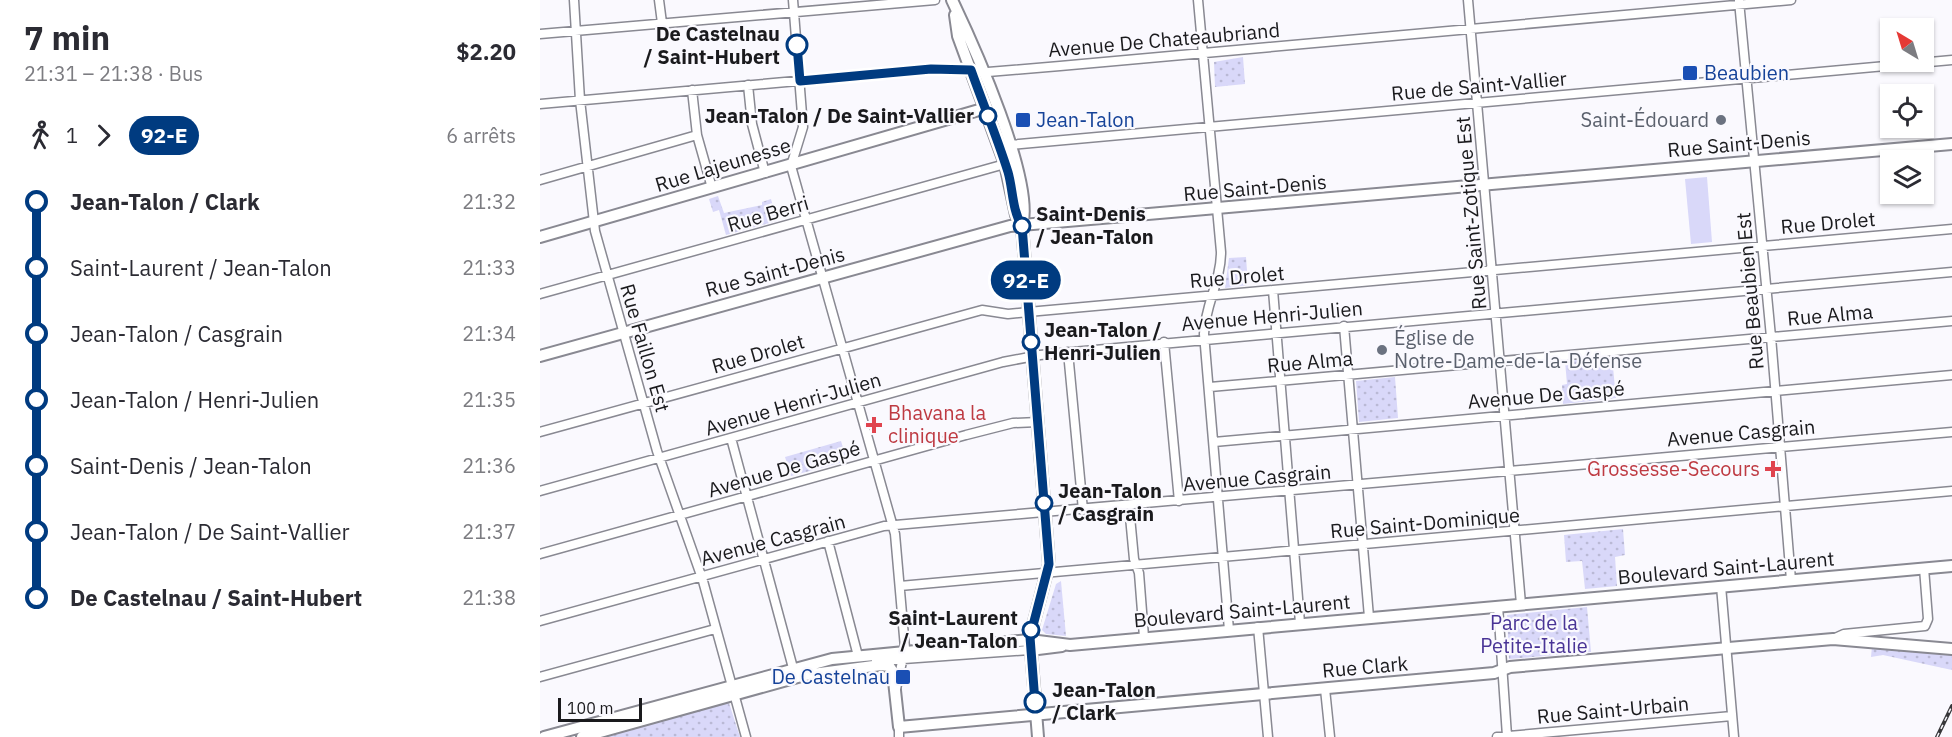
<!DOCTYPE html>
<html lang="fr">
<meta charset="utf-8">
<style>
body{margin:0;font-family:"IBM Plex Sans",sans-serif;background:#f7f7f7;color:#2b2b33;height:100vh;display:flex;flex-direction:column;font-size:22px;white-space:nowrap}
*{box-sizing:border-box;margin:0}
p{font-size:20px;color:#7c7c81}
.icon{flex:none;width:33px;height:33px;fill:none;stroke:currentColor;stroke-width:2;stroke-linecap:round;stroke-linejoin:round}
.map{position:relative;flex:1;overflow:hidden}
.side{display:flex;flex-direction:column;background:#fff;width:540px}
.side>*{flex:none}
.badge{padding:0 12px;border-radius:20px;font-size:21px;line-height:39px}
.needle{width:39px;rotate:322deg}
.controls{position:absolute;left:1340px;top:18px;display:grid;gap:12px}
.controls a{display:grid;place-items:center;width:54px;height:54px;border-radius:0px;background:#fff;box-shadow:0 2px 4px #0004;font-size:30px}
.scale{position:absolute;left:18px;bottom:15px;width:84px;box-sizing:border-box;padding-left:6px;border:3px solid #1a1a1d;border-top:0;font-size:16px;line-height:21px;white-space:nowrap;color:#1a1a1d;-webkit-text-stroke:4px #faf9fe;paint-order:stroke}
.map>.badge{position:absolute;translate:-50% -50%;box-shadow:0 0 0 3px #fff}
.legs{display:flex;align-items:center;gap:9px;height:66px;padding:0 24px;font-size:20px}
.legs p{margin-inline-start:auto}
.summary{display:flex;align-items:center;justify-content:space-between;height:102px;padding:0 24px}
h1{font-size:33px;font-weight:700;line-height:45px}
ul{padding:0 24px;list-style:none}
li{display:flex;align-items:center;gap:21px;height:66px;font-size:22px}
li i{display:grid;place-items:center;width:9px;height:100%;margin:0 8px;background:currentColor}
li i::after{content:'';width:15px;height:15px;margin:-8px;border:4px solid;border-radius:50%;background:#fff}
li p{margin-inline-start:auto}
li:first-child i{background:linear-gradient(#0000 50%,currentColor 0)}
li:last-child i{background:linear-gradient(currentColor 50%,#0000 0)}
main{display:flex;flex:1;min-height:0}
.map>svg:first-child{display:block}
.green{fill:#d9d8f9}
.park{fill:url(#park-dots)}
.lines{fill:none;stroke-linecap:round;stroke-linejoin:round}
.minor-casing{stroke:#898992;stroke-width:11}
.major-casing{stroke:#898992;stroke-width:14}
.minor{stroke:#fff;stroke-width:8}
.major{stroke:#fff;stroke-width:10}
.rail-casing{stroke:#37373a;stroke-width:4}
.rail{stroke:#faf9fe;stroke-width:1.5;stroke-dasharray:4.5;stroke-linecap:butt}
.line-1-casing{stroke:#fff;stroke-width:14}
.line-1{stroke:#003b80;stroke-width:9}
.stop-1-dot{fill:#fff;stroke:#003b80;stroke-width:3}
.transit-dot{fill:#1a4fb4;stroke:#faf9fe;stroke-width:2}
.worship-dot{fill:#6b7280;stroke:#faf9fe;stroke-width:2}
.health-dot{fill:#e0444e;stroke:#faf9fe;stroke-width:2}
.labels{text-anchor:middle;stroke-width:4.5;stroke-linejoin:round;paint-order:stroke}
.stop-label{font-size:20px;font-weight:bold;fill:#1a1a1d;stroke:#faf9fe;text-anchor:start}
.street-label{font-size:20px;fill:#1a1a1d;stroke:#faf9fe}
.transit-label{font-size:20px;fill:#164399;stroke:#faf9fe;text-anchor:start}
.worship-label{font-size:20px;fill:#5b616d;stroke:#faf9fe;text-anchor:end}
.health-label{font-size:20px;fill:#be3a42;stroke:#faf9fe;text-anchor:start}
.park-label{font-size:20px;fill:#493496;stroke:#faf9fe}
</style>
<main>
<section class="side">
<div class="summary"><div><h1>7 min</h1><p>21:31 – 21:38 · Bus</p></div><b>$2.20</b></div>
<div class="legs"><svg class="icon" aria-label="walk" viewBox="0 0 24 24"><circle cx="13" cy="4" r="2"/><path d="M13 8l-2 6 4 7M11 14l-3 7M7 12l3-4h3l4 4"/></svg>1<svg class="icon" aria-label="forward" viewBox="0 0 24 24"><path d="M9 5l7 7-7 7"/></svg><b class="badge" style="background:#003b80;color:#fff">92-E</b><p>6 arrêts</p></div>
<ul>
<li><i style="color:#003b80"></i><b>Jean-Talon / Clark</b><p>21:32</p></li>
<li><i style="color:#003b80"></i><span>Saint-Laurent / Jean-Talon</span><p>21:33</p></li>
<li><i style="color:#003b80"></i><span>Jean-Talon / Casgrain</span><p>21:34</p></li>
<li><i style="color:#003b80"></i><span>Jean-Talon / Henri-Julien</span><p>21:35</p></li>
<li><i style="color:#003b80"></i><span>Saint-Denis / Jean-Talon</span><p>21:36</p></li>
<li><i style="color:#003b80"></i><span>Jean-Talon / De Saint-Vallier</span><p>21:37</p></li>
<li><i style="color:#003b80"></i><b>De Castelnau / Saint-Hubert</b><p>21:38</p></li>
</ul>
</section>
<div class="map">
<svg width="1412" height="737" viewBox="0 0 1412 737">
<defs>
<pattern id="park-dots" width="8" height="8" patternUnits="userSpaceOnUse" patternTransform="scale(1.5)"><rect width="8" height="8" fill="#d9d8f9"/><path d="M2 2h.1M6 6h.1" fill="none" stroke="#bab9d5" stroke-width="1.8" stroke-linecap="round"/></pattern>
</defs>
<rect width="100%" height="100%" fill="#faf9fe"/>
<path class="green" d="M 1167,177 L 1172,242 L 1151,244 L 1145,179 Z"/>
<path class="park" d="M 703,57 L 705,84 L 675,87 L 674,62 Z
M 178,196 L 184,213 L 222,205 L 222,202 L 231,199 L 237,221 L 186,235 L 179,210 L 173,212 L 169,199 Z
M 706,257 L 708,285 L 685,288 L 689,258 Z
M 1072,357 L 1076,398 L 1023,404 L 1022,385 L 1027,384 L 1025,361 Z
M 855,377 L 858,418 L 819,422 L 816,381 Z
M 301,441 L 307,461 L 251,476 L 245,457 Z
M 1083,529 L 1085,555 L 1075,557 L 1077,586 L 1045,589 L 1042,561 L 1026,562 L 1024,535 Z
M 521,581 L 526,636 L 506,634 L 502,630 L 516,584 Z
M 1047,607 L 1051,652 L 969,659 L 967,615 Z
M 1332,646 L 1412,655 L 1412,670 L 1343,655 L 1331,657 Z
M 189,703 L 200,737 L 63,737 L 184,703 Z"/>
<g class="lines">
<defs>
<path id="minor" d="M 34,0 L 40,100 L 55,231 L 117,451 L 163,581 L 206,737
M 119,0 L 122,23
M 253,0 L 263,127 L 251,166 L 355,534 L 365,648 L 356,689
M 658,0 L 681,252 C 681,281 665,305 664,334 L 689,630
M 928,0 L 981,604
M 1199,1 L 1231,337 L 1251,580
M 0,34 L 395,0
M 208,85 L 212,124 L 225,173
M 152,90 L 157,135 L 172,188
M 0,104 L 391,69 L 448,72 L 520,66 L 1251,0
M 469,145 L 1412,60
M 0,180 L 157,135
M 733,290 L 760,623
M 0,294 L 465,164
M 804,326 L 829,617
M 624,342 L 639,501
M 528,352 L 543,510
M 670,387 L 1412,321
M 0,432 L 442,310 L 468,314 L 499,311 L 1412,229
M 191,438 L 253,668
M 674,442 L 1412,375
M 0,491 L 463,362 L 500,355 L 1412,272
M 589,506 L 594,559 L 599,573 L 604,637
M 288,541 L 318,656
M 0,554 L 426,435 L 473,423 L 498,422
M 360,586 L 1412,491
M 1181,586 L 1194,737
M 958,606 L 967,736
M 0,621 L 344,526 L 1412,432
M 718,627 L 728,737
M 1293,639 L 1304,634 L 1385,626 L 1388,619 L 1384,568
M 336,661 L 490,650
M 0,677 L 175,629
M 785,689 L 790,737
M 359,727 L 359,737
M 957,737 L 1192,716"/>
<path id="major" d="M 412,0 C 433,44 495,181 482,226 L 509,564 L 490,637 L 498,737
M 415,15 L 418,36 L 465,164 L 476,215 L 482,226
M 0,237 L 446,108
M 0,356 L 470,226 L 1412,144
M 490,650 L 522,646
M 4,737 L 292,659 L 490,640 L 530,645 L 1412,566
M 42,737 L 265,675 L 341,665 L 349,666 L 353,672 L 359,727 L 954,673 L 970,667 L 1293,639 L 1412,649"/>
</defs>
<use href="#minor" class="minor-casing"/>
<use href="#major" class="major-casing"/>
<use href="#minor" class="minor"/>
<use href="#major" class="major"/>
<defs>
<path id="rail" d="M 1397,737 L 1412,706"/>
</defs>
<use href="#rail" class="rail-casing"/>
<use href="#rail" class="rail"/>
</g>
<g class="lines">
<defs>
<path id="line-1" d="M 257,45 L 260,81 L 391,69 L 431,70 C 443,104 457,137 468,172 C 473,189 472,210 482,226 L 509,564 L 490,637 L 495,702"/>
</defs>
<use href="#line-1" class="line-1-casing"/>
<use href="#line-1" class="line-1"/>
</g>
<g class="stop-1-dot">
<circle cx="257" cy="45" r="10"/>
<circle cx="448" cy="116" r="8"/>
<circle cx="482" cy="226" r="8"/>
<circle cx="491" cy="342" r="8"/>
<circle cx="504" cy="503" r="8"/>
<circle cx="491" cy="630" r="8"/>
<circle cx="495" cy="702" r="10"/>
</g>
<g class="transit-dot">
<rect x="1142" y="65" width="16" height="16" rx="3"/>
<rect x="475" y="112" width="16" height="16" rx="3"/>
<rect x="355" y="669" width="16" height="16" rx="3"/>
</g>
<g class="worship-dot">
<circle cx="1181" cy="120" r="6"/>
<circle cx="842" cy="350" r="6"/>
</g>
<g class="health-dot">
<path d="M331 416h6v6h6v6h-6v6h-6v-6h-6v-6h6z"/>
<path d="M1230 460h6v6h6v6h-6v6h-6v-6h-6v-6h6z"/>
</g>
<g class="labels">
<g class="stop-label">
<text x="240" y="41" text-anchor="end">De Castelnau<tspan x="240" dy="23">/ Saint-Hubert</tspan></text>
<text x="434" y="123" text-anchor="end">Jean-Talon / De Saint-Vallier</text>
<text x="496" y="221">Saint-Denis<tspan x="496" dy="23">/ Jean-Talon</tspan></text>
<text x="504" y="337">Jean-Talon /<tspan x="504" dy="23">Henri-Julien</tspan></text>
<text x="518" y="498">Jean-Talon<tspan x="518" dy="23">/ Casgrain</tspan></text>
<text x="478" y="625" text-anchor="end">Saint-Laurent<tspan x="478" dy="23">/ Jean-Talon</tspan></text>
<text x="512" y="697">Jean-Talon<tspan x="512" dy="23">/ Clark</tspan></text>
</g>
<g class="street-label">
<text transform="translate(624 40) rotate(-5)" y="7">Avenue De Chateaubriand</text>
<text transform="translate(939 86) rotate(-5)" y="7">Rue de Saint-Vallier</text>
<text transform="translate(1199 144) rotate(-5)" y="7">Rue Saint-Denis</text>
<text transform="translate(183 165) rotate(-17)" y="7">Rue Lajeunesse</text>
<text transform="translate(715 188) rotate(-5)" y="7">Rue Saint-Denis</text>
<text transform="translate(931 213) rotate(-95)" y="7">Rue Saint-Zotique Est</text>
<text transform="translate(228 214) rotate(-16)" y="7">Rue Berri</text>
<text transform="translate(1288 223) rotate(-5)" y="7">Rue Drolet</text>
<text transform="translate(235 272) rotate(-15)" y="7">Rue Saint-Denis</text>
<text transform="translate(697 277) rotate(-5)" y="7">Rue Drolet</text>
<text transform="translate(1210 291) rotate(-95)" y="7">Rue Beaubien Est</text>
<text transform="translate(1290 315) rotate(-5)" y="7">Rue Alma</text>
<text transform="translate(732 316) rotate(-5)" y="7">Avenue Henri-Julien</text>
<text transform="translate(105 348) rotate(74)" y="7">Rue Faillon Est</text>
<text transform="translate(218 354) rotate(-16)" y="7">Rue Drolet</text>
<text transform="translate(770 362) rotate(-5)" y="7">Rue Alma</text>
<text transform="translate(1006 395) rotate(-5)" y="7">Avenue De Gaspé</text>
<text transform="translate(253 404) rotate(-16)" y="7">Avenue Henri-Julien</text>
<text transform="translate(1201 433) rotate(-5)" y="7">Avenue Casgrain</text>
<text transform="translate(244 469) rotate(-16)" y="7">Avenue De Gaspé</text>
<text transform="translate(717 478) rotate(-5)" y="7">Avenue Casgrain</text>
<text transform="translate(885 523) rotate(-5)" y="7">Rue Saint-Dominique</text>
<text transform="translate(233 540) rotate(-15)" y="7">Avenue Casgrain</text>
<text transform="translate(1186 568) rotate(-5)" y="7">Boulevard Saint-Laurent</text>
<text transform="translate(702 611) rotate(-5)" y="7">Boulevard Saint-Laurent</text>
<text transform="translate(825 667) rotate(-5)" y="7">Rue Clark</text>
<text transform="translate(1073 710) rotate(-5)" y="7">Rue Saint-Urbain</text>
</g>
<g class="transit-label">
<text x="1164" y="80">Beaubien</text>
<text x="496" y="127">Jean-Talon</text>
<text x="350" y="684" text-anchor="end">De Castelnau</text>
</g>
<g class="worship-label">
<text x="1169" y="127">Saint-Édouard</text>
<text x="854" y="345" text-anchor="start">Église de<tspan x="854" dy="23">Notre-Dame-de-la-Défense</tspan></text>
</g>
<g class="health-label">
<text x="348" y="420">Bhavana la<tspan x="348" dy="23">clinique</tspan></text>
<text x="1220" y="476" text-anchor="end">Grossesse-Secours</text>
</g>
<g class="park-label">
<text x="994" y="630">Parc de la<tspan x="994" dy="23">Petite-Italie</tspan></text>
</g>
</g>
</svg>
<div class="controls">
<a><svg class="needle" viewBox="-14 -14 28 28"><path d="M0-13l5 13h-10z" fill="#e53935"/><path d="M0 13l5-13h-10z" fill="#7c7c81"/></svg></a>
<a><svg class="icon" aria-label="locate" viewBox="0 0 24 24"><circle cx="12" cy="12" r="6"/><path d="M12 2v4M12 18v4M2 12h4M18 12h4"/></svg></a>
<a><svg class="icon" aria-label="layers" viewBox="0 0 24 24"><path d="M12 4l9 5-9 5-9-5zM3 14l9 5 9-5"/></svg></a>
</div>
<div class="scale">100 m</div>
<b class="badge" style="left:486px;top:280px;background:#003b80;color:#fff">92-E</b>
</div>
</main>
